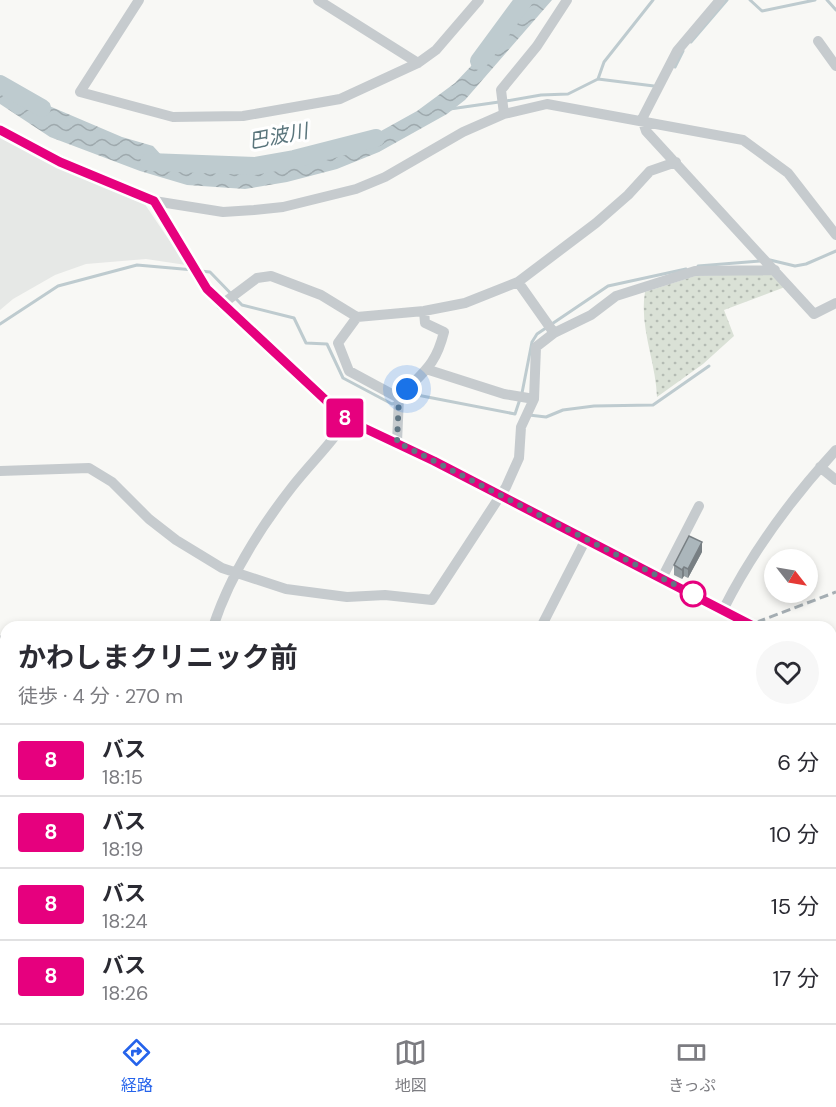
<!DOCTYPE html>
<html lang="ja">
<meta charset="utf-8">
<style>
body{margin:0;font-family:"DM Sans","Noto Sans JP",sans-serif;background:#f7f7f7;color:#2b2b33;height:100vh;display:flex;flex-direction:column;font-size:22px;white-space:nowrap}
*{box-sizing:border-box;margin:0}
p{font-size:20px;color:#7c7c81}
.icon{flex:none;width:33px;height:33px;fill:none;stroke:currentColor;stroke-width:2;stroke-linecap:round;stroke-linejoin:round}
.map{position:relative;flex:1;overflow:hidden}
.details{position:absolute;left:0px;top:621px;width:837px;height:402px;display:flex;flex-direction:column;background:#fff;border-radius:18px 18px 0 0;box-shadow:0 3px 9px #0003}
.details>*{flex:none}
.badge{padding:0 12px;border-radius:4px;font-size:21px;line-height:39px}
.needle{width:39px;rotate:121deg}
.buttons{position:absolute;left:764px;top:549px;display:grid;gap:12px}
.buttons a{display:grid;place-items:center;width:54px;height:54px;border-radius:50%;background:#fff;box-shadow:0 3px 9px #0003;font-size:30px}
.you{position:absolute;width:30px;height:30px;margin:-15px;border:4px solid #fff;border-radius:50%;background:#1a73e8;box-shadow:0 0 0 9px #1a73e833}
.map>.badge{position:absolute;translate:-50% -50%;box-shadow:0 0 0 3px #fff}
.round{display:grid;place-items:center;flex:none;width:63px;height:63px;border-radius:32px;background:#f7f7f7}
.head{display:flex;align-items:center;justify-content:space-between;height:102px;padding:0 18px}
h1{font-size:28px;font-weight:700;line-height:45px}
ul{padding:0;list-style:none}
li{display:flex;align-items:center;gap:18px;height:72px;padding:0 18px;border-top:2px solid #e1e1e2}
li div{flex:1}
li b{display:block;font-size:22px}
li em{font-style:normal}
li .badge{min-width:66px;font-weight:700;text-align:center}
.tabs{display:flex;justify-content:space-around;align-items:center;height:84px;border-top:2px solid #e1e1e2;background:#fff;font-size:16px;color:#7c7c81}
.tabs a{display:grid;justify-items:center;gap:3px}
.tabs .selected{color:#2563eb}
.map>svg:first-child{display:block}
.built{fill:#e6e8e6}
.green{fill:url(#green-dots)}
.water{fill:url(#water-waves)}
.lines{fill:none;stroke-linecap:round;stroke-linejoin:round}
.stream{stroke:#becbcf;stroke-width:3}
.river{stroke:#becbcf;stroke-width:18}
.secondary-casing{stroke:#b7bec2;stroke-width:16}
.primary-casing{stroke:#b8bec1;stroke-width:18}
.minor{stroke:#c6cbce;stroke-width:10}
.tertiary{stroke:#c6cbce;stroke-width:12}
.secondary{stroke:#fff;stroke-width:14}
.primary{stroke:#fff;stroke-width:15}
.rail{stroke:#a5aeb3;stroke-width:3;stroke-dasharray:9 4.5;stroke-linecap:butt}
.wall{fill:#939da1}
.shaded-wall{fill:#787f83}
.building{fill:#abb6bb;stroke:#787f83;stroke-width:1.5}
.line-casing{stroke:#fff;stroke-width:14}
.line{stroke:#e6007e;stroke-width:9}
.walk{stroke:#607683;stroke-width:6;stroke-dasharray:0 10.8}
.stop-dot{fill:#fff;stroke:#e6007e;stroke-width:3}
.labels{text-anchor:middle;stroke-width:6;stroke-linejoin:round;paint-order:stroke}
.water-label{font-size:20px;font-style:italic;fill:#5b767d;stroke:#fff}
</style>
<div class="map">
<svg width="836" height="1023" viewBox="0 0 836 1023">
<defs>
<pattern id="green-dots" width="8" height="8" patternUnits="userSpaceOnUse" patternTransform="scale(1.5)"><rect width="8" height="8" fill="#dae1d6"/><path d="M2 2h.1M6 6h.1" fill="none" stroke="#b4bbb3" stroke-width="1.8" stroke-linecap="round"/></pattern>
<pattern id="water-waves" width="16" height="10" patternUnits="userSpaceOnUse" patternTransform="scale(1.5)"><rect width="16" height="10" fill="#becbcf"/><path d="M0 5q4-4 8 0t8 0" fill="none" stroke="#9ea9ad"/></pattern>
</defs>
<rect width="100%" height="100%" fill="#f8f8f5"/>
<path class="built" d="M 0,133 L 75,175 L 144,203 L 186,265 L 146,259 L 86,264 L 55,275 L 13,299 L 0,310 Z"/>
<path class="green" d="M 774,273 L 785,287 L 724,310 L 734,336 L 703,364 L 657,397 C 656,362 639,327 645,292 L 695,276 Z"/>
<path class="water" d="M 529,0 L 552,0 L 465,100 L 447,114 L 379,152 L 337,169 L 287,182 L 245,189 L 187,185 L 140,171 L 50,137 L 0,104 L 0,85 L 122,137 L 153,146 L 163,157 L 182,169 L 256,173 L 290,168 L 329,155 L 381,131 L 417,111 L 455,83 L 511,24 Z"/>
<g class="lines">
<path class="stream" d="M 750,0 L 762,11 L 815,0
M 827,0 L 836,10
M 691,42 L 727,0
M 675,67 L 683,51
M 598,79 L 654,86
M 506,101 L 541,95 L 568,94 L 598,79 L 604,62 L 653,0
M 450,109 L 499,102
M 770,260 L 795,266 L 806,264 L 836,251
M 698,266 L 760,261
M 200,271 L 210,272 L 242,305 L 294,318 L 306,343 L 327,344 L 343,378 L 392,404 L 395,403
M 0,324 L 58,286 L 137,265 L 194,270
M 522,393 L 532,342 L 537,334 L 608,286 L 686,269
M 402,400 L 417,395 L 515,414 L 520,399
M 529,415 L 546,417 L 563,410 L 594,406 L 653,405 L 709,366"/>
<path class="river" d="M 479,61 L 524,0
M 0,84 L 42,108
M 149,162 L 255,166 L 294,159 L 376,138"/>
<defs>
<path id="secondary" d="M 524,1023 L 527,1017"/>
<path id="primary" d="M 831,833 L 836,833
M 0,847 L 6,847"/>
</defs>
<use href="#secondary" class="secondary-casing"/>
<use href="#primary" class="primary-casing"/>
<path class="minor" d="M 139,0 L 80,92 L 173,117 L 243,116 L 340,99 L 418,63 L 436,50 L 479,0
M 318,0 L 418,63
M 720,0 L 677,51 L 642,119 L 646,131 L 814,314 L 836,303
M 818,41 L 836,66
M 504,114 L 501,90 L 537,46 L 567,0
M 0,130 L 60,162 L 154,201 L 208,289 L 347,420 L 434,461 L 755,627
M 154,201 L 223,212 L 254,210 L 283,207 L 356,189 L 385,177 L 463,132 L 504,114 L 547,104 L 743,140 L 788,173 L 836,235
M 518,282 L 554,333
M 221,305 L 257,278 L 271,276 L 321,295 L 357,317 L 424,311 L 465,303 L 518,282 L 596,223 L 628,195 L 650,171 L 676,162
M 357,317 L 338,343 L 349,371 L 399,398
M 429,370 L 504,394 L 534,399
M 397,442 L 399,398 C 422,372 435,368 444,332 L 425,323 L 424,311
M 820,467 L 836,480
M 0,471 L 89,468 L 112,482 L 149,519 L 176,540 L 222,568 L 286,589 L 347,597 L 385,595 L 432,600 L 506,487 L 519,458 L 521,427 L 534,399 L 536,347 L 554,333 L 591,315 L 616,296 L 695,271 L 775,270
M 662,578 L 699,506
M 723,610 C 753,550 791,499 836,450
M 213,627 C 229,578 260,528 292,487 C 310,464 331,444 347,420
M 541,627 L 586,539
M 831,654 L 836,655
M 831,735 L 836,736
M 0,741 L 6,738
M 0,828 L 6,827
M 831,854 L 836,856
M 0,865 L 6,866
M 0,979 L 6,983
M 69,1017 L 79,1023
M 706,1017 L 717,1023
M 128,1023 L 131,1017"/>
<path class="tertiary" d="M 798,1017 L 803,1023"/>
<use href="#secondary" class="secondary"/>
<use href="#primary" class="primary"/>
<path class="rail" d="M 744,627 L 836,592
M 0,911 L 6,908"/>
</g>
<path class="wall" d="M 702,552 L 688,578 L 684,576 L 682,579 L 674,575 L 674,565 Z"/>
<path class="shaded-wall" d="M 702,542 L 702,552 L 688,578 L 688,569 Z
M 684,567 L 684,576 L 682,579 L 682,570 Z
M 6,642 L 6,654 L 0,661 L 0,649 Z
M 6,717 L 6,730 L 0,732 L 0,719 Z"/>
<path class="building" d="M 689,536 L 702,542 L 688,569 L 684,567 L 682,570 L 674,565 Z
M 0,636 L 6,641 L 0,649 Z
M 6,683 L 6,717 L 0,719 L 0,685 Z"/>
<g class="lines">
<defs>
<path id="line" d="M 0,130 L 60,162 L 154,201 L 207,289 L 347,420 L 434,461 L 755,627"/>
</defs>
<use href="#line" class="line-casing"/>
<use href="#line" class="line"/>
<path class="walk" d="M 407,389 L 399,398 L 397,442 L 693,594"/>
</g>
<circle class="stop-dot" cx="693" cy="594" r="12"/>
<g class="labels">
<g class="water-label">
<text transform="translate(278 136) rotate(-11)" y="7">巴波川</text>
</g>
</g>
</svg>
<div class="buttons">
<a><svg class="needle" viewBox="-14 -14 28 28"><path d="M0-13l5 13h-10z" fill="#e53935"/><path d="M0 13l5-13h-10z" fill="#7c7c81"/></svg></a>
</div>
<div class="you" style="left:407px;top:389px"></div>
<b class="badge" style="left:345px;top:418px;background:#e6007e;color:#fff">8</b>
<section class="details">
<div class="head"><div><h1>かわしまクリニック前</h1><p>徒歩 · 4 分 · 270 m</p></div><a class="round"><svg class="icon" aria-label="heart" viewBox="0 0 24 24"><path d="M12 20l-8-8c-3-5 5-10 8-4 3-6 11-1 8 4z"/></svg></a></div>
<ul>
<li><span class="badge" style="background:#e6007e;color:#fff">8</span><div><b>バス</b><p>18:15</p></div><em>6 分</em></li>
<li><span class="badge" style="background:#e6007e;color:#fff">8</span><div><b>バス</b><p>18:19</p></div><em>10 分</em></li>
<li><span class="badge" style="background:#e6007e;color:#fff">8</span><div><b>バス</b><p>18:24</p></div><em>15 分</em></li>
<li><span class="badge" style="background:#e6007e;color:#fff">8</span><div><b>バス</b><p>18:26</p></div><em>17 分</em></li>
</ul>
</section>
</div>
<nav class="tabs">
<a class="selected"><svg class="icon" aria-label="directions" viewBox="0 0 24 24"><path d="M12 3l9 9-9 9-9-9zM9 14v-3h6M13 9l2 2-2 2"/></svg>経路</a>
<a><svg class="icon" aria-label="map" viewBox="0 0 24 24"><path d="M3 6l6-2 6 2 6-2v14l-6 2-6-2-6 2zM9 4v14M15 6v14"/></svg>地図</a>
<a><svg class="icon" aria-label="tickets" viewBox="0 0 24 24"><path d="M3 7h18v10H3zM15 7v10"/></svg>きっぷ</a>
</nav>
